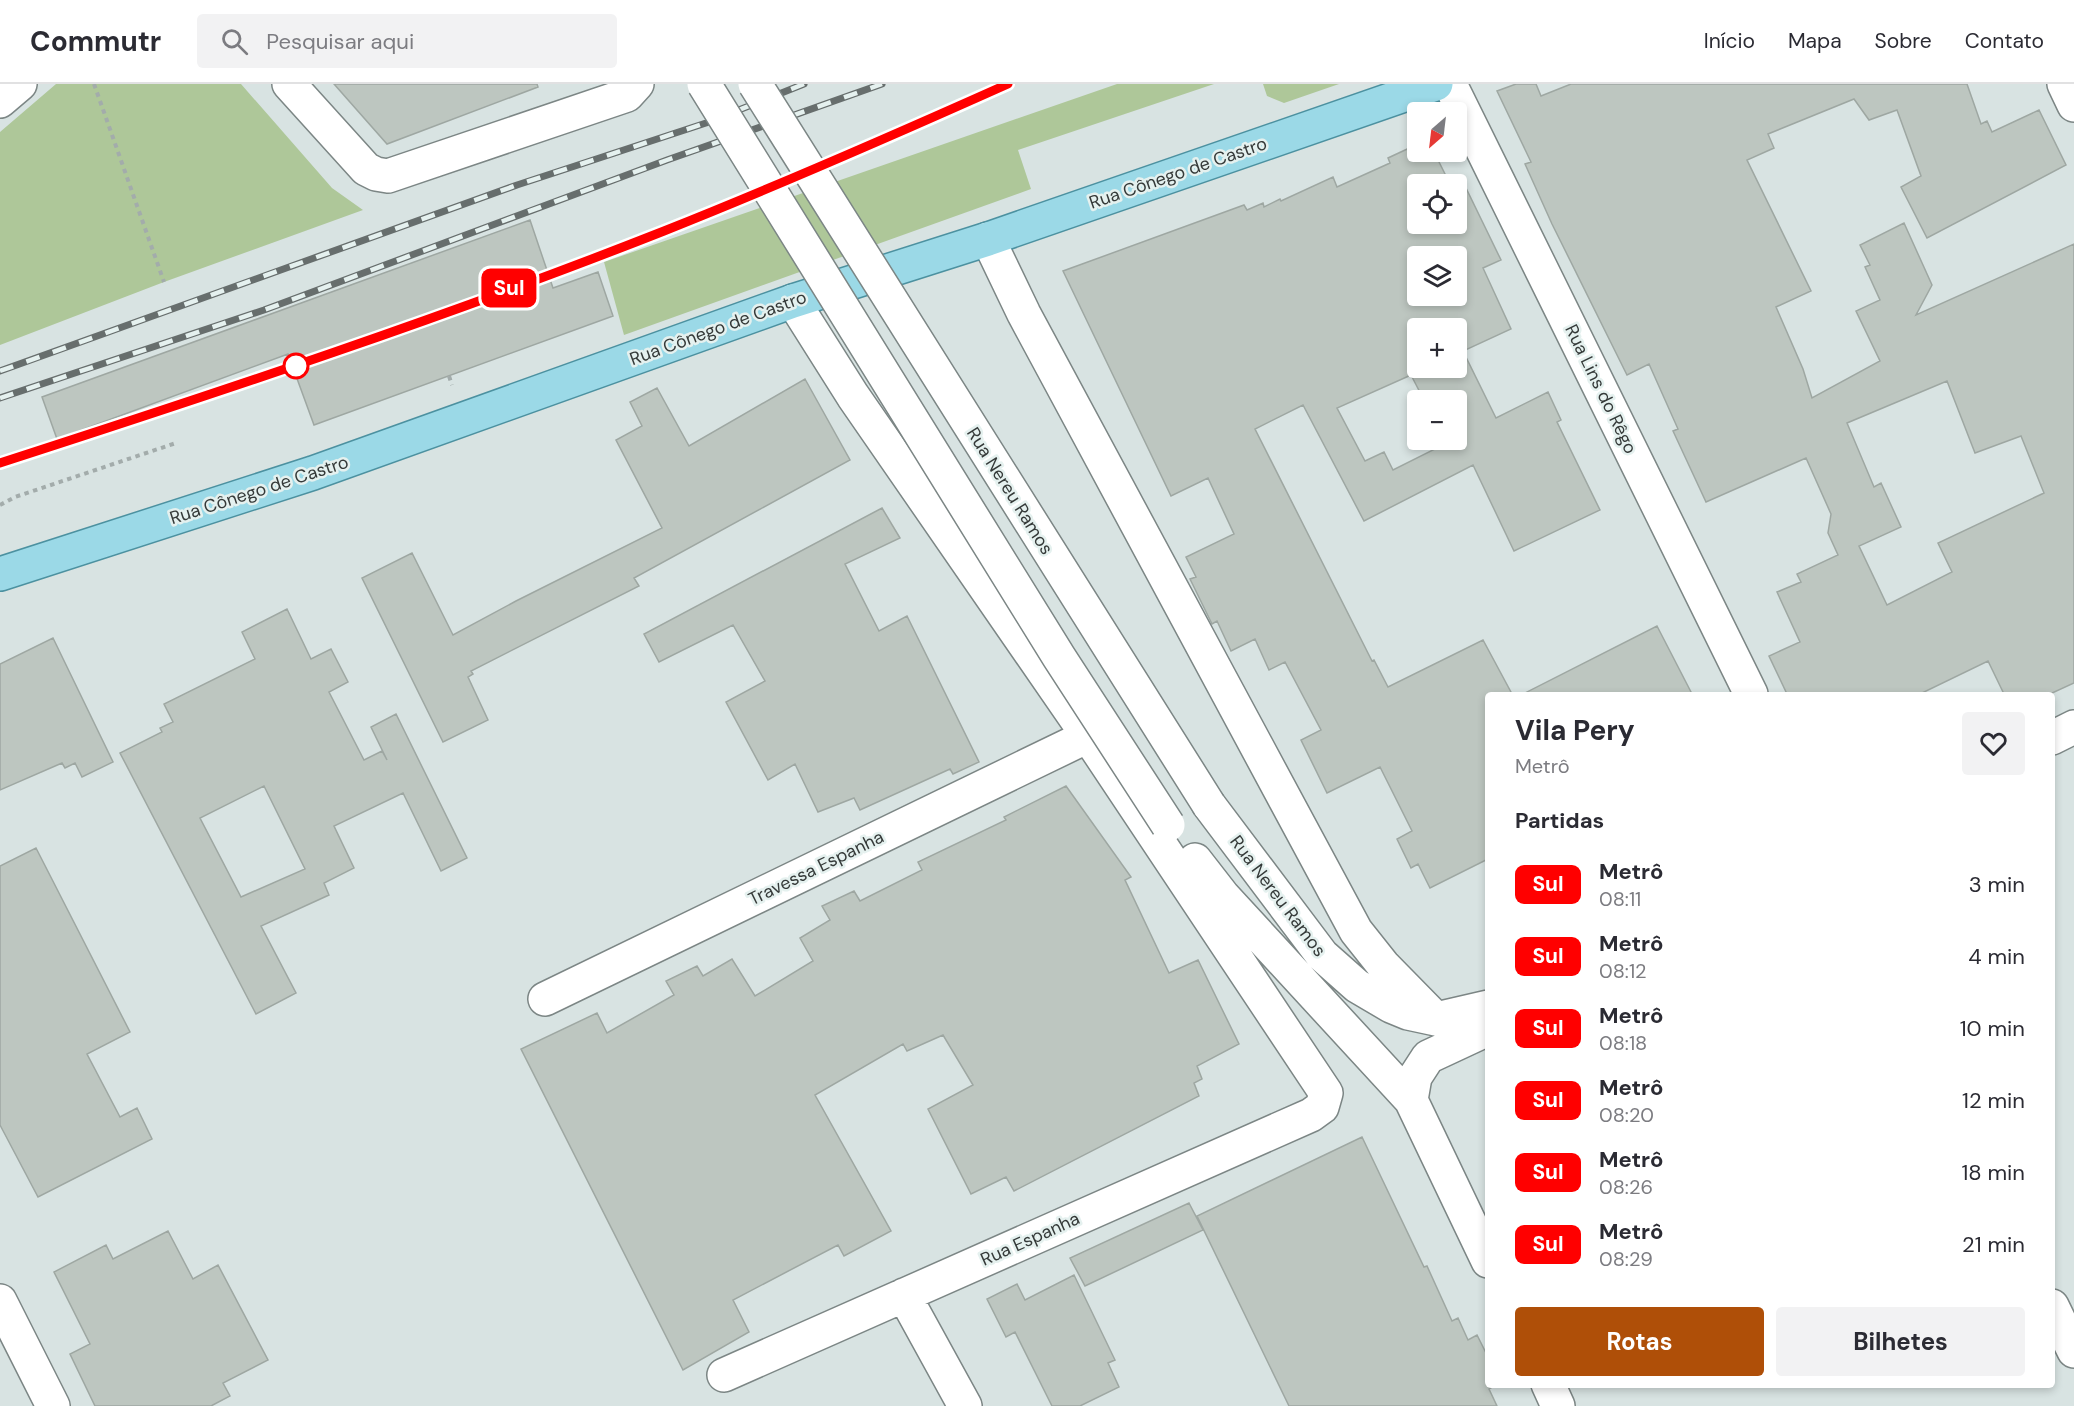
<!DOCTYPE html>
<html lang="pt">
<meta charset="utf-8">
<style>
body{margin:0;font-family:"DM Sans",sans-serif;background:#f2f2f3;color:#2b2b33;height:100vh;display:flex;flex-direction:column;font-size:22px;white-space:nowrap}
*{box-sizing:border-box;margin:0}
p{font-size:20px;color:#7c7c81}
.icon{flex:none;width:33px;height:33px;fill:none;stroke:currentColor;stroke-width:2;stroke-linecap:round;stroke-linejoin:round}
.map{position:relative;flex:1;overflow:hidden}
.panel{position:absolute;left:1485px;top:608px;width:570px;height:696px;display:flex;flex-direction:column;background:#fff;border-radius:6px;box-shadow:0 3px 9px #0003}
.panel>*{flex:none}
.badge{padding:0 12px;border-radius:9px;font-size:21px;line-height:39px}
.needle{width:39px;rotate:208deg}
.controls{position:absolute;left:1407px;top:18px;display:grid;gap:12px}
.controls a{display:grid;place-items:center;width:60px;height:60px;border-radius:6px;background:#fff;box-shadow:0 3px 9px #0003;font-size:30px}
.map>.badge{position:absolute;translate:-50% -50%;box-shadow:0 0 0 3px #fff}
h2{padding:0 30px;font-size:22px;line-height:54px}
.round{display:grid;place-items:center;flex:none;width:63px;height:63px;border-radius:6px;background:#f2f2f3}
.summary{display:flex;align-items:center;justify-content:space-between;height:102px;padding:0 30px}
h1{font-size:28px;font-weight:700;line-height:45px}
.primary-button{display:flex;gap:12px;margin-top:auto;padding:12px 30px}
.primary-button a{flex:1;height:69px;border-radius:6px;background:#af4f08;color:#fff;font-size:24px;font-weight:700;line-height:69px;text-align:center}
.primary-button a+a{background:#f2f2f3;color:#2b2b33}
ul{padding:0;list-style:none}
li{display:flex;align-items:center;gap:18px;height:72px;padding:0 30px}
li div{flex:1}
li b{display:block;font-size:22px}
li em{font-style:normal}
li .badge{min-width:66px;font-weight:700;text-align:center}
header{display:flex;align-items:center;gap:36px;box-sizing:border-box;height:84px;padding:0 30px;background:#fff;border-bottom:2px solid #e1e1e2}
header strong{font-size:28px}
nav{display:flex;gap:33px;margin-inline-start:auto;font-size:21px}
.search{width:420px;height:54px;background:#f2f2f3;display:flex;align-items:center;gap:15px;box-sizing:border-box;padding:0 21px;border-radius:6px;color:#7c7c81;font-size:22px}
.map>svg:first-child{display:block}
.green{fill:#aec799}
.building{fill:#bdc6c0;stroke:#9ea7a2;stroke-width:1.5;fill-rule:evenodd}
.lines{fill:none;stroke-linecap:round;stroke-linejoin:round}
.minor-casing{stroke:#7c8685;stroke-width:36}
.major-casing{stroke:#4c91a0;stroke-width:36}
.path{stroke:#a3acab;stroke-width:4;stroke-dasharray:4.5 4.5;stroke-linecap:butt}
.minor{stroke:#fff;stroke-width:33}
.major{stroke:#9bd9e7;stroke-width:33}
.rail-casing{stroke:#676e6d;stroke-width:7}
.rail{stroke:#e5f1ef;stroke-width:4.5;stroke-dasharray:14;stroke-linecap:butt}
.minor-bridge-casing{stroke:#7c8685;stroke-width:36;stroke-linecap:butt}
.minor-bridge{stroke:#fff;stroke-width:33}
.line-casing{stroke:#fff;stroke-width:14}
.line{stroke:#f00;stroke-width:9}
.stop-dot{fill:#fff;stroke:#f00;stroke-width:3}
.labels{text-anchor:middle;stroke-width:5;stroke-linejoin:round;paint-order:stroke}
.street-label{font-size:18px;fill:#353a39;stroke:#e5f1ef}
</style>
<header>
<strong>Commutr</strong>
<div class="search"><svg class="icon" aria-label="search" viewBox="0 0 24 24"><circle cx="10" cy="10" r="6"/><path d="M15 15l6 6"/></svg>Pesquisar aqui</div>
<nav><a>Início</a><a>Mapa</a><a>Sobre</a><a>Contato</a></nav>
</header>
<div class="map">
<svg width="2074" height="1322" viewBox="0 0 2074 1322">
<rect width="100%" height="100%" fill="#d8e3e2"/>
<path class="green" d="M 56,0 L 241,0 L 332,104 L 363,126 L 164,198 L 0,261 L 0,48 Z
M 1117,0 L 1214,0 L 1018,66 L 1031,105 L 624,251 L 604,178 Z
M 1263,0 L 1339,0 L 1284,19 L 1267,12 Z"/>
<path class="building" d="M 334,0 L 537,0 L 538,3 L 387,60 Z
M 1516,0 L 1536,0 L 1541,12 L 1571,0 L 1967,0 L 1981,40 L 1987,37 L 1992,48 L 2039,26 L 2066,81 L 1927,154 L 1901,103 L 1921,92 L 1897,26 L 1869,36 L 1854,15 L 1768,50 L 1774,64 L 1747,76 L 1811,207 L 1776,223 L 1803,285 L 1812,314 L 1880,277 L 1856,227 L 1880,216 L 1865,183 L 1870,181 L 1860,161 L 1904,139 L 1932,201 L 1916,231 L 2074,160 L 2074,599 L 2050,610 L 2004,610 L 1988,577 L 1920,610 L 1787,610 L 1769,572 L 1800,558 L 1777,508 L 1801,498 L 1797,490 L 1838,471 L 1828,449 L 1831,430 L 1806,374 L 1706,418 L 1673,347 L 1678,345 L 1649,280 L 1627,291 L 1552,140 L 1525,80 L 1531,78 L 1497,7 ZM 1947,297 L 1975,369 L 2021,352 L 2044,409 L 1938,459 L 1952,488 L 1887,521 L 1859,462 L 1901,443 L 1881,399 L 1874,403 L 1847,339 Z
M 1418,60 L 1418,68 L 1434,68 L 1450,100 L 1418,100 L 1418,140 L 1456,140 L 1456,115 L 1465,102 L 1501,176 L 1483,184 L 1511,245 L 1463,267 L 1496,334 L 1548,308 L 1561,336 L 1557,338 L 1600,426 L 1514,467 L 1473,381 L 1364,437 L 1303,321 L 1255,345 L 1372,577 L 1374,576 L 1388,603 L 1483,556 L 1512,610 L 1488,610 L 1488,775 L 1430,804 L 1418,780 L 1411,784 L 1397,755 L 1412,747 L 1380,683 L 1327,709 L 1301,656 L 1321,646 L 1285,578 L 1269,586 L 1255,555 L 1231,567 L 1217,537 L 1212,540 L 1190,495 L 1196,493 L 1186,473 L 1234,450 L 1208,394 L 1171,412 L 1063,187 L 1244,121 L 1247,126 L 1263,119 L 1264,123 L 1280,115 L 1281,117 L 1333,93 L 1337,103 L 1390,79 L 1388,74 ZM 1418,172 L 1456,172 L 1456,212 L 1418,212 ZM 1418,244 L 1456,244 L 1456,284 L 1418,284 ZM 1411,291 L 1424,316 L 1456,316 L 1456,356 L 1443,356 L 1445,360 L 1393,386 L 1384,368 L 1365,377 L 1337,324 Z
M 530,136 L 553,204 L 598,188 L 613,232 L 314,341 L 288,270 L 57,355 L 42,313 Z
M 805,295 L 850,376 L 634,494 L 639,502 L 471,587 L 473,590 L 468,593 L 488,636 L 443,658 L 362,494 L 412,469 L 453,551 L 516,517 L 662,444 L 616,356 L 642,342 L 630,318 L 657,304 L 689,362 Z
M 882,424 L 900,454 L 845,480 L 879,547 L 907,532 L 979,678 L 953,690 L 950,685 L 860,726 L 854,714 L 818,728 L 795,680 L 768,696 L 726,618 L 765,597 L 733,541 L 659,578 L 644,550 Z
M 287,525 L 311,575 L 331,565 L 348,598 L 329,608 L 364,676 L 382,667 L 387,676 L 371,643 L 396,630 L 467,774 L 441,787 L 403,709 L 334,742 L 354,784 L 324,799 L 329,811 L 261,842 L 296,909 L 256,930 L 120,669 L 162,648 L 160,644 L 173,638 L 164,620 L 255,575 L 242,548 ZM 264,702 L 305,785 L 241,813 L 200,734 Z
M 1657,542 L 1692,610 L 1523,610 Z
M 53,554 L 113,678 L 82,693 L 75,679 L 65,684 L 62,679 L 0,706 L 0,580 Z
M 1066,702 L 1131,793 L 1125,796 L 1169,889 L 1198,876 L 1239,960 L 1197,982 L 1202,995 L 1194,999 L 1199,1012 L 1014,1107 L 1006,1093 L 971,1110 L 928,1025 L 973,1001 L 943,951 L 907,967 L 903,960 L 815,1011 L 891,1147 L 844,1172 L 838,1161 L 733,1216 L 749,1248 L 683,1286 L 521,965 L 597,929 L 607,949 L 674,911 L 666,897 L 697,882 L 703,892 L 732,875 L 755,912 L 813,877 L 800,854 L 830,836 L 822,822 L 854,807 L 860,817 L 922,786 L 918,778 L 1006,736 L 1004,733 Z
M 36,764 L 130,948 L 87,970 L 120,1033 L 137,1024 L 152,1055 L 38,1113 L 0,1041 L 0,782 Z
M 1362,1053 L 1424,1183 L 1427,1182 L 1452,1237 L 1458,1234 L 1468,1256 L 1477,1251 L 1488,1273 L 1488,1300 L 1494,1302 L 1489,1305 L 1497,1322 L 1289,1322 L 1197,1132 Z
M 1189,1119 L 1203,1146 L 1085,1202 L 1070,1174 Z
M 168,1147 L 193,1195 L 218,1181 L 268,1276 L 223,1299 L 230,1312 L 211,1322 L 95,1322 L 70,1270 L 90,1260 L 54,1188 L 106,1161 L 113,1175 Z
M 1074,1191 L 1115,1276 L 1108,1279 L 1119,1303 L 1080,1322 L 1052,1322 L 1015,1248 L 1006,1253 L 987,1215 L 1017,1200 L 1025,1216 Z"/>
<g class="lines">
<defs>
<path id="minor" d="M 289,0 L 366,85 L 376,90 L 388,92 L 627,11 L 637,0
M 1450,0 L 1751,610
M 2064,0 L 2074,21
M 0,17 L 20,0
M 988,155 L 1024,230 L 1356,847 L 1383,881 L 1436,935
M 2052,654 L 2074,643
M 1209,721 L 1322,871 L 1357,902 L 1391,922 L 1408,929 L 1436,935 L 1488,923
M 1195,776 L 1223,812 L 1411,1016 L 1488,1177
M 545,915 L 1088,652
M 1411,1016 L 1415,993 L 1428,973 L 1488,945
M 904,1211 L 965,1322
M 0,1217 L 53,1322
M 2052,1222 L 2074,1267
M 724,1291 L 1311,1031 L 1322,1023 L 1326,1009 L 1088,652 L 853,312 L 793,217
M 1548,1300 L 1558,1322"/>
<path id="major" d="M 0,490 L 313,389 L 793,217 L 988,155 L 1436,0"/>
</defs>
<use href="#minor" class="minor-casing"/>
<use href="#major" class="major-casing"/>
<path class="path" d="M 94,0 L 164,198
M 449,292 L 452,301
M 0,421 L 15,413 L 176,359"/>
<use href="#minor" class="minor"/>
<use href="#major" class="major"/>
<defs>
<path id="rail" d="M 0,287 L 517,101 L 706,39 L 804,0
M 0,314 L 264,226 L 667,76 L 882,0
M 0,380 C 223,306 446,233 664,147 C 780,101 894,51 1008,0"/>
</defs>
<use href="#rail" class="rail-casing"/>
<use href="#rail" class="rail"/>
<defs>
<path id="minor-bridge" d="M 704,0 L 1059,573 L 1168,741
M 755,0 L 1209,721"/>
</defs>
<use href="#minor-bridge" class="minor-bridge-casing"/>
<use href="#minor-bridge" class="minor-bridge"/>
</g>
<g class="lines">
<defs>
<path id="line" d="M 0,379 C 223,307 446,233 664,147 C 780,101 894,51 1008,0"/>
</defs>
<use href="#line" class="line-casing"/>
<use href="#line" class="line"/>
</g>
<circle class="stop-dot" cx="296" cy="282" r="12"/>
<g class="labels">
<g class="street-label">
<text transform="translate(1178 89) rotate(-19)" y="6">Rua Cônego de Castro</text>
<text transform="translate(718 244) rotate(-20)" y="6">Rua Cônego de Castro</text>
<text transform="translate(1601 305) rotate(64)" y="6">Rua Lins do Rêgo</text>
<text transform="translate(259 406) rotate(-18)" y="6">Rua Cônego de Castro</text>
<text transform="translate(1010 407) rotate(58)" y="6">Rua Nereu Ramos</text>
<text transform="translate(816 784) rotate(-26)" y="6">Travessa Espanha</text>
<text transform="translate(1278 812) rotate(53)" y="6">Rua Nereu Ramos</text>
<text transform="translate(1030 1155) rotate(-24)" y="6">Rua Espanha</text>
</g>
</g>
</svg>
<div class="controls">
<a><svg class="needle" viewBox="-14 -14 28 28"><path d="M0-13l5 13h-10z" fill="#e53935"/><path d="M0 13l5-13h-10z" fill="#7c7c81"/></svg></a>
<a><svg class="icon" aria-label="locate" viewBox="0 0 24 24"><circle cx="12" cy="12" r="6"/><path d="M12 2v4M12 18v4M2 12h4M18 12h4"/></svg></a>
<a><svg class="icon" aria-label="layers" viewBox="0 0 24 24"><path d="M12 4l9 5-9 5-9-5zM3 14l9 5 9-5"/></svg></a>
<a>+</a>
<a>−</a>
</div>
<b class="badge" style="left:509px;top:204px;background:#f00;color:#fff">Sul</b>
<section class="panel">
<div class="summary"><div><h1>Vila Pery</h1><p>Metrô</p></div><a class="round"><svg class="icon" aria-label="heart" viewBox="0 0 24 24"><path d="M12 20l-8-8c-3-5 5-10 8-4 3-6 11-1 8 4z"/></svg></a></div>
<h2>Partidas</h2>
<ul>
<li><span class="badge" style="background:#f00;color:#fff">Sul</span><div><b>Metrô</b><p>08:11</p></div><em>3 min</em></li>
<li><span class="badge" style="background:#f00;color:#fff">Sul</span><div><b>Metrô</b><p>08:12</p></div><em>4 min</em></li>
<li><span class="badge" style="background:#f00;color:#fff">Sul</span><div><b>Metrô</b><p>08:18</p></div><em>10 min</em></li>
<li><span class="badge" style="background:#f00;color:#fff">Sul</span><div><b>Metrô</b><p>08:20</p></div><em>12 min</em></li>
<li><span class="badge" style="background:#f00;color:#fff">Sul</span><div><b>Metrô</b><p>08:26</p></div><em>18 min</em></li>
<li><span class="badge" style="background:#f00;color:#fff">Sul</span><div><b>Metrô</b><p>08:29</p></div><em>21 min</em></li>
</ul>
<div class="primary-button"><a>Rotas</a><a>Bilhetes</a></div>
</section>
</div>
